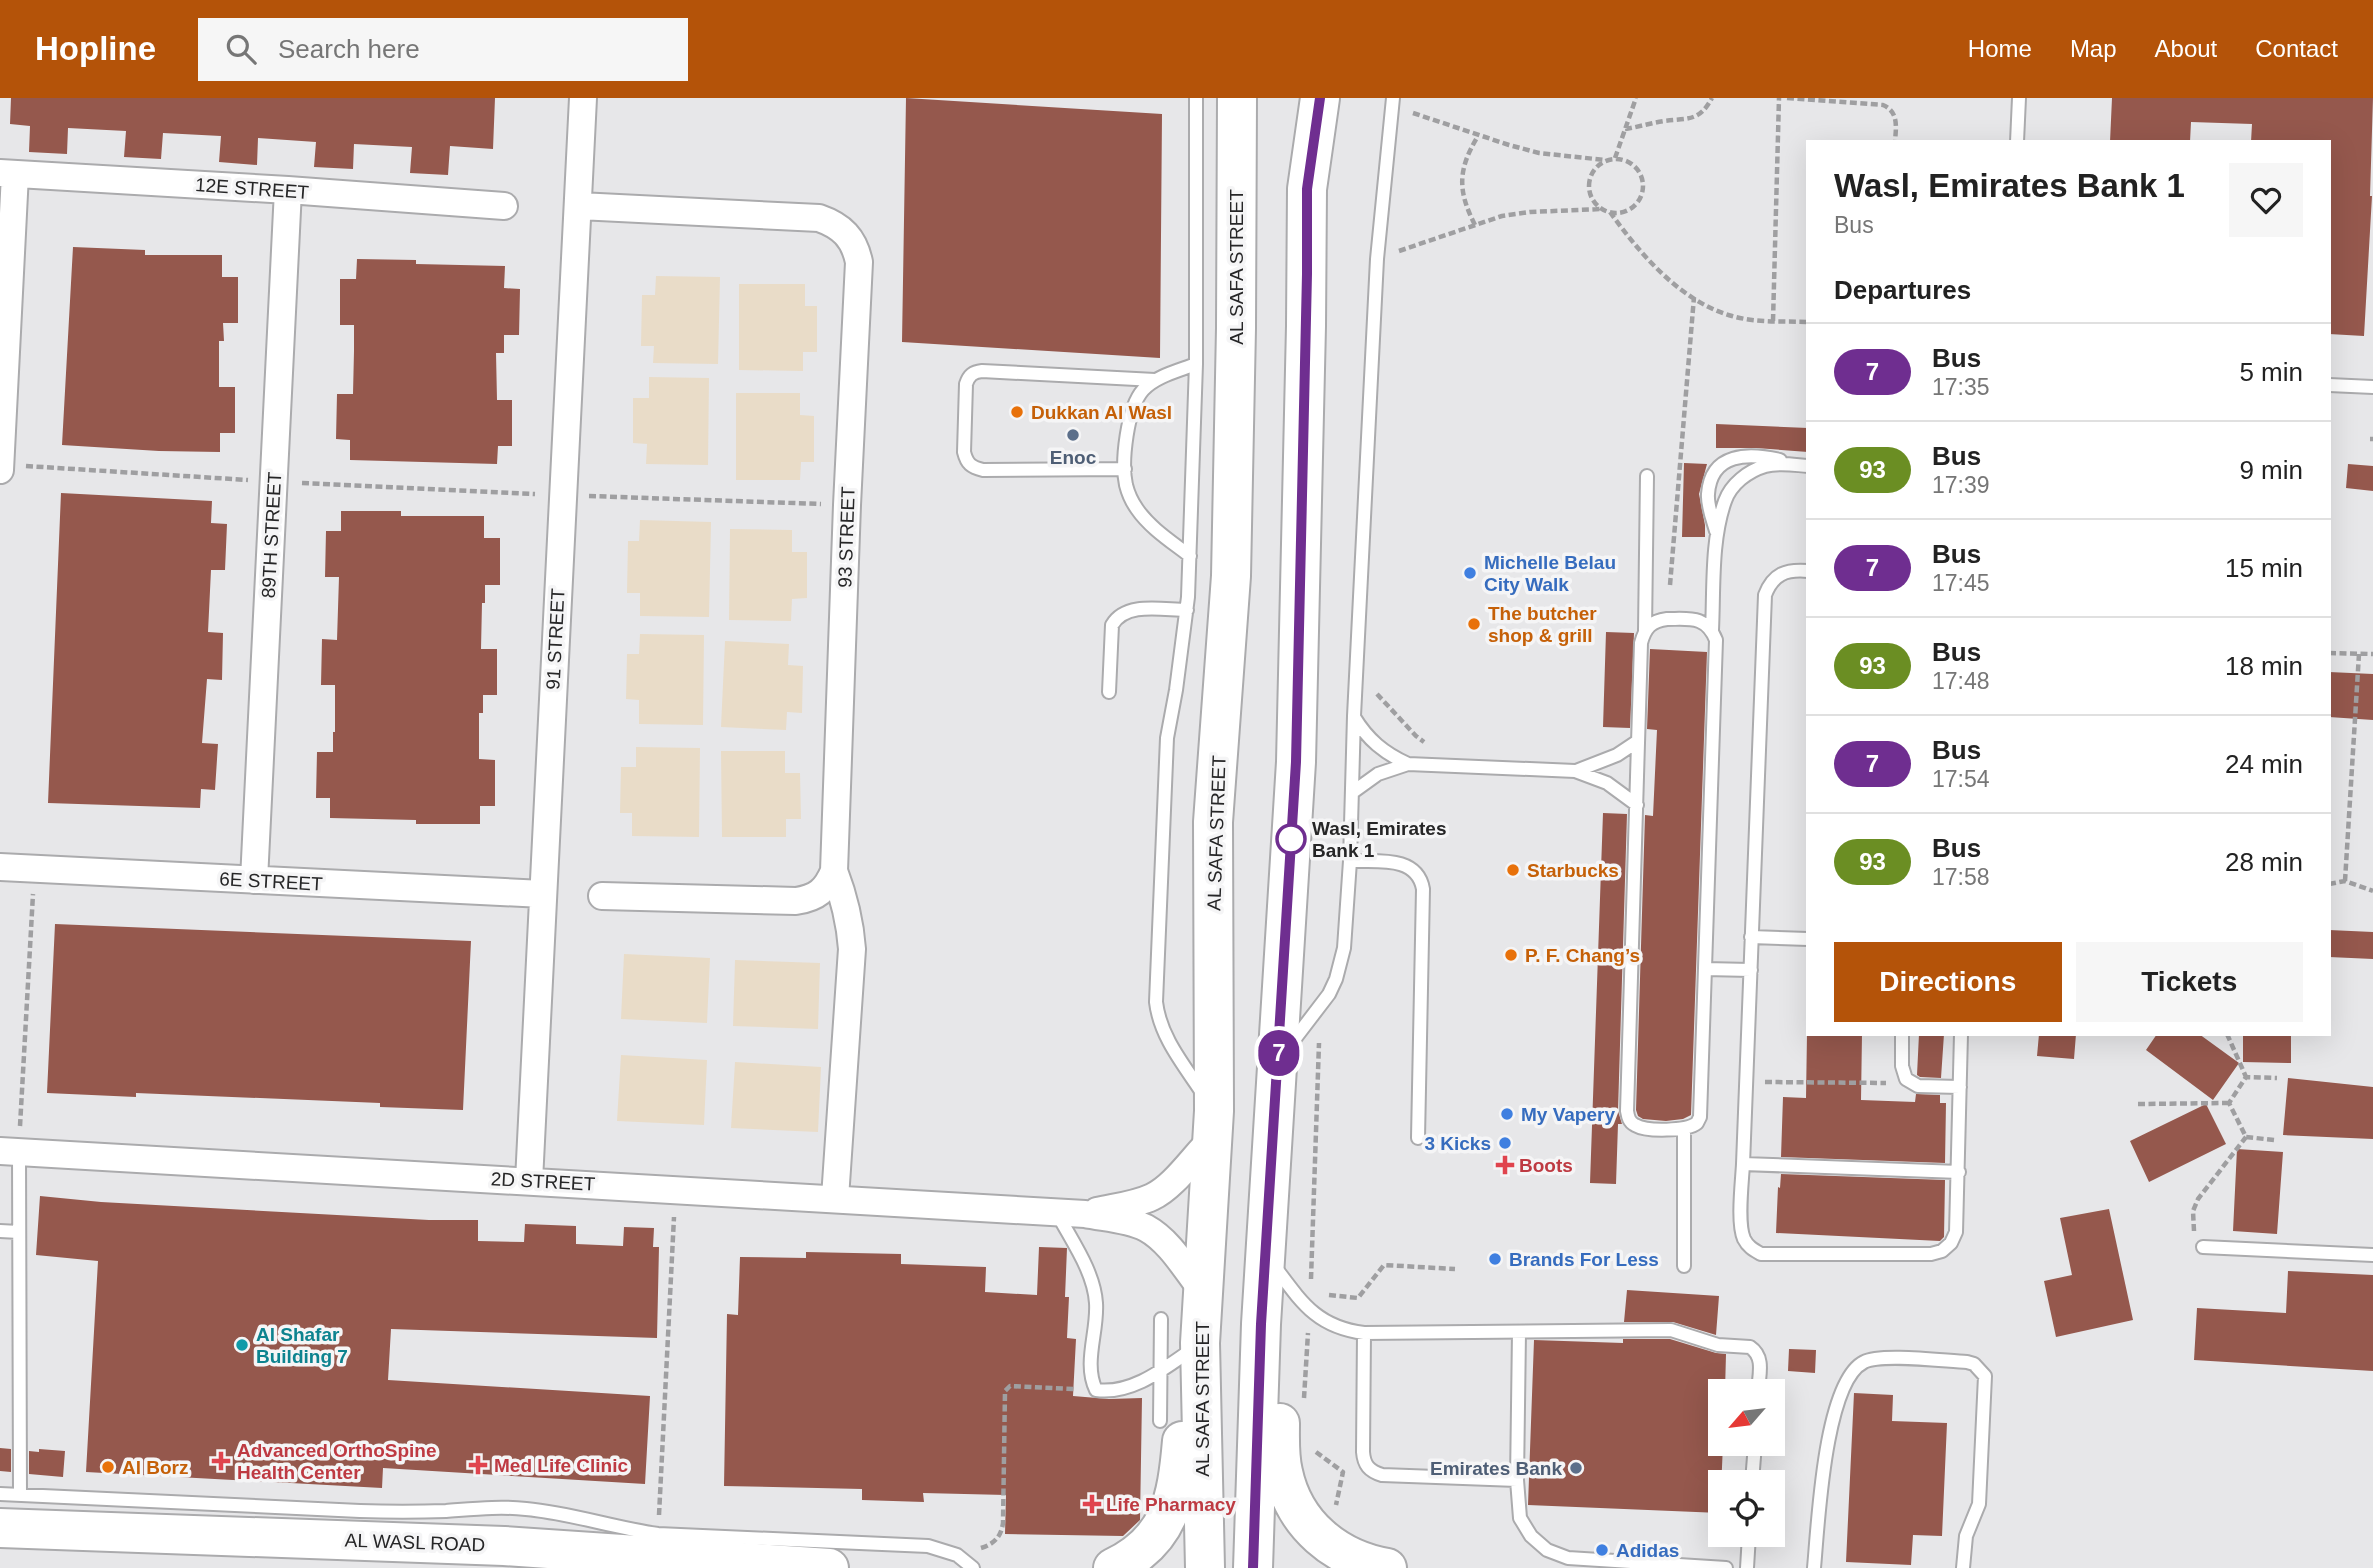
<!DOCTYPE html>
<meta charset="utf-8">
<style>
body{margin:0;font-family:Arial,sans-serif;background:#f6f6f6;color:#222;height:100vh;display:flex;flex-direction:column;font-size:26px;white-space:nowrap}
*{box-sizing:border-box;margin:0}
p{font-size:23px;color:#767676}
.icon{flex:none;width:38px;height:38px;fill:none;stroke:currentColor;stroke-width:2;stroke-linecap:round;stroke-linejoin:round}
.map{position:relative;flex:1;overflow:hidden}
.sheet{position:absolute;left:1806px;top:42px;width:525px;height:896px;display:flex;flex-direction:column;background:#fff;border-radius:0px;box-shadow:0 7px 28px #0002}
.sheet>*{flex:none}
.badge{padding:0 14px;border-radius:23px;font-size:24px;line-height:46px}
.needle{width:46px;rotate:242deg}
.controls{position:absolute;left:1708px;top:1281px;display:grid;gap:14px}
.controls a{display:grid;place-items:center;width:77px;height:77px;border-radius:0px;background:#fff;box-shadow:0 7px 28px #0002;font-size:35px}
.map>.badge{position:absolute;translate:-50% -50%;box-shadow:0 0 0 4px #fff}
h2{padding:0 28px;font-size:26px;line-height:63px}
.round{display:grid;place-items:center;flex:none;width:74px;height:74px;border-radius:0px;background:#f6f6f6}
.head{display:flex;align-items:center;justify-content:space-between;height:119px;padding:0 28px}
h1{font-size:33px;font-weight:700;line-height:52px}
.cta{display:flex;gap:14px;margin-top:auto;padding:14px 28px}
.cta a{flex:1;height:80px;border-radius:0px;background:#b45309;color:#fff;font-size:28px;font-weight:700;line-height:80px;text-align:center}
.cta a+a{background:#f6f6f6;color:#222}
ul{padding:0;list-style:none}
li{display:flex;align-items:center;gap:21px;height:98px;padding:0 28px;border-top:2px solid #e0e0e0}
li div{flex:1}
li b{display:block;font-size:26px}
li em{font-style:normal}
li .badge{min-width:77px;font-weight:700;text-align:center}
header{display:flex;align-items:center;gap:42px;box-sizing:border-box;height:98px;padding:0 35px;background:#b45309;color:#fff}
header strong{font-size:33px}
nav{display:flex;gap:38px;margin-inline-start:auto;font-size:24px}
.search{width:490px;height:63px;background:#f6f6f6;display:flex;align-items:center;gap:18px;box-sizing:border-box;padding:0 24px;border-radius:0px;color:#767676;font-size:26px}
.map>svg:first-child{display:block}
.industrial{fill:#e9dcc8}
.building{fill:#95584d}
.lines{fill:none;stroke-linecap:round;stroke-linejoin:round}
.lane-casing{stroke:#ababad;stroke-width:16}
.street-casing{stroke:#ababad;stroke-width:30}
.primary-casing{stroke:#ababad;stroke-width:42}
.path{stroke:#9f9fa1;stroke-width:4.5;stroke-dasharray:7 3.5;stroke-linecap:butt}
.lane{stroke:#fff;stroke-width:12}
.street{stroke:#fff;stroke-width:26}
.primary{stroke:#fff;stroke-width:38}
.line-casing{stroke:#fff;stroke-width:16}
.line{stroke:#6f2e90;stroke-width:10}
.food-dot{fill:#e8710a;stroke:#f5f5f6;stroke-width:2.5}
.service-dot{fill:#5c6f8a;stroke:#f5f5f6;stroke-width:2.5}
.shop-dot{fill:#3f7fe0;stroke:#f5f5f6;stroke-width:2.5}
.stop-dot{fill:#fff;stroke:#6f2e90;stroke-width:3.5}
.health-dot{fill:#e0444e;stroke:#f5f5f6;stroke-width:2.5}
.culture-dot{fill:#0f9aa8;stroke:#f5f5f6;stroke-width:2.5}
.labels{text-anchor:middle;stroke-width:7;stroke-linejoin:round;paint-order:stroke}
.street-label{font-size:19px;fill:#262627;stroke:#f5f5f6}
.food-label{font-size:19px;font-weight:bold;fill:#c56008;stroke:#f5f5f6;text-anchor:start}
.service-label{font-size:19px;font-weight:bold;fill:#4e5e75;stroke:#f5f5f6}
.shop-label{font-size:19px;font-weight:bold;fill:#366cbe;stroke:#f5f5f6;text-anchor:start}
.stop-label{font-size:19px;font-weight:bold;fill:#262627;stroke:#f5f5f6;text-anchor:start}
.health-label{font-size:19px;font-weight:bold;fill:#be3a42;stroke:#f5f5f6;text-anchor:start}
.culture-label{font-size:19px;font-weight:bold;fill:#0d838f;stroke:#f5f5f6;text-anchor:start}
</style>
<header>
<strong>Hopline</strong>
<div class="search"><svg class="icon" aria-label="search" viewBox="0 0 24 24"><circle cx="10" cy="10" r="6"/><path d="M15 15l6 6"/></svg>Search here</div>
<nav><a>Home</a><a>Map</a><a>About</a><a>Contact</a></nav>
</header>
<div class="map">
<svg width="2373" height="1470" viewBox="0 0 2373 1470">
<rect width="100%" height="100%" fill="#e7e7e9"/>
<path class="industrial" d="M 656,178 L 720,179 L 718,266 L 653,265 L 654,248 L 641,248 L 642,197 L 655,197 Z
M 739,186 L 805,186 L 805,208 L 817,208 L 817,254 L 803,254 L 803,273 L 739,272 Z
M 649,279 L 709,280 L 708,367 L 646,366 L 647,346 L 633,345 L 633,300 L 649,300 Z
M 736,295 L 800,295 L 800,317 L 814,318 L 814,364 L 801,364 L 800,382 L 736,382 Z
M 640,422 L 711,424 L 709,519 L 640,518 L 640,495 L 627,495 L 628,443 L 639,443 Z
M 730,431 L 792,432 L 792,454 L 807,454 L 807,500 L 792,501 L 791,523 L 729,522 Z
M 640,536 L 704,537 L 703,627 L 639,626 L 639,602 L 626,601 L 627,556 L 639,556 Z
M 725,543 L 789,546 L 788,567 L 803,568 L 802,615 L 787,614 L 786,632 L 721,629 Z
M 636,649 L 700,650 L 699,739 L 632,738 L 632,715 L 620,715 L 621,669 L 636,669 Z
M 721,653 L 785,653 L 785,675 L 800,675 L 801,721 L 786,721 L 786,739 L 722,739 Z
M 624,856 L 710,860 L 707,925 L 621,921 Z
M 735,862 L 820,865 L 818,931 L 733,928 Z
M 621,957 L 707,962 L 704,1027 L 617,1023 Z
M 735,964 L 821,969 L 818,1034 L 731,1030 Z"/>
<path class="building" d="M 11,0 L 495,0 L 493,51 L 450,48 L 448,77 L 410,75 L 412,49 L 354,46 L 353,71 L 314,69 L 316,44 L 258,40 L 257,67 L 219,64 L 221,38 L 163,35 L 161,61 L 124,59 L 126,33 L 68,30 L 67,56 L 29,54 L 30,28 L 10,26 Z
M 906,0 L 1162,16 L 1160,260 L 902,244 Z
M 2112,0 L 2373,0 L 2370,98 L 2372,98 L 2364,238 L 2329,236 L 2329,44 L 2251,44 L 2252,26 L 2191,24 L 2190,44 L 2110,44 Z
M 73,149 L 145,152 L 145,157 L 222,157 L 222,179 L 238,179 L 238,225 L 223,225 L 224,243 L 219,243 L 219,289 L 235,289 L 235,335 L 220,335 L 220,354 L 159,353 L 62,347 Z
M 357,161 L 416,162 L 416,166 L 505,168 L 504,190 L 520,191 L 519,237 L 504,237 L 504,255 L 496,255 L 497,302 L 512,302 L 512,348 L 498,348 L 497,366 L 350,362 L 350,342 L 336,341 L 337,296 L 353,296 L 354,253 L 354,227 L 340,227 L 340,181 L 356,181 Z
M 1716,326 L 1808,330 L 1808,354 L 1756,350 L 1716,350 Z
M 1684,365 L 1707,366 L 1699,396 L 1705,427 L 1705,439 L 1682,439 Z
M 2348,366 L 2373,368 L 2373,393 L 2346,390 Z
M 61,395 L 212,403 L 211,425 L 227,426 L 225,472 L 211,472 L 208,534 L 223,535 L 222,582 L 207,581 L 202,645 L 218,646 L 215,692 L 201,691 L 200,710 L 48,705 Z
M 341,413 L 401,413 L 401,418 L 484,418 L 484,440 L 500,440 L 500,487 L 485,487 L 485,505 L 482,505 L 481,551 L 497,551 L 497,597 L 483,597 L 483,615 L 479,615 L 479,661 L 495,662 L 495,708 L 480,708 L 480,726 L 416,726 L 416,722 L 330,720 L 330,700 L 316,700 L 317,654 L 333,654 L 333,634 L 335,634 L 335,587 L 321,587 L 322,541 L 337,542 L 339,479 L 325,479 L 326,433 L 341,433 Z
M 1606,534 L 1634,535 L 1630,630 L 1603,629 Z
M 1650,551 L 1707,554 L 1691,1017 L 1683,1021 L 1666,1023 L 1643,1021 L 1638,1018 L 1636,1012 L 1645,717 L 1653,718 L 1657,632 L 1647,631 Z
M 2329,574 L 2373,576 L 2373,622 L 2329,619 Z
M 1603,715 L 1627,716 L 1618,1013 L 1622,1026 L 1618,1026 L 1616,1086 L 1590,1085 Z
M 55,826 L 471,843 L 463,1012 L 380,1009 L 380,1005 L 136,995 L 136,999 L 47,995 Z
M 2329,832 L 2373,834 L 2373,861 L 2329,859 Z
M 1807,936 L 1862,936 L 1861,1002 L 1915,1004 L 1916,996 L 1940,997 L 1940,1005 L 1946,1005 L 1945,1065 L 1781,1059 L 1783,999 L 1806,1000 Z
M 1919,936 L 1944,936 L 1941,980 L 1920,979 L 1917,977 Z
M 2039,936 L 2076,936 L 2074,961 L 2037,958 Z
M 2157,936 L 2199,936 L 2239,965 L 2213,1002 L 2146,952 Z
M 2243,936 L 2291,936 L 2291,965 L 2243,964 Z
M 2288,980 L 2373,989 L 2373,1041 L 2283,1037 Z
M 2206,1006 L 2226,1046 L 2149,1084 L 2130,1043 Z
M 2237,1051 L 2283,1054 L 2277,1136 L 2233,1133 Z
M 1781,1076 L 1945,1082 L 1944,1139 L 1940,1143 L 1776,1135 L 1778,1089 L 1780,1090 Z
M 40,1098 L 101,1104 L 429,1122 L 478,1122 L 478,1143 L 524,1144 L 525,1126 L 576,1128 L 576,1146 L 623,1148 L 624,1129 L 654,1130 L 653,1149 L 659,1149 L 657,1240 L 391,1231 L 388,1282 L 650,1298 L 645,1386 L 383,1370 L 382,1390 L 86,1374 L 98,1163 L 36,1157 Z
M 2109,1111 L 2133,1222 L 2056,1239 L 2044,1183 L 2072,1177 L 2060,1120 Z
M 1039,1149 L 1067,1150 L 1065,1199 L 1069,1199 L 1067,1240 L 1076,1241 L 1073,1298 L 1109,1301 L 1142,1300 L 1140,1422 L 1123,1438 L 1005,1436 L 1006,1397 L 923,1395 L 924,1404 L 862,1402 L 862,1391 L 724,1388 L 727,1216 L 738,1217 L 740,1159 L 806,1160 L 806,1154 L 901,1156 L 901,1166 L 986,1169 L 985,1194 L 1037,1197 Z
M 2288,1173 L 2373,1177 L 2373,1273 L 2194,1262 L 2197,1210 L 2286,1215 Z
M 1627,1192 L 1719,1198 L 1716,1237 L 1673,1224 L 1624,1224 Z
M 1623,1241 L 1670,1241 L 1716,1255 L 1726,1256 L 1725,1293 L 1720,1293 L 1720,1346 L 1723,1346 L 1720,1415 L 1528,1407 L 1534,1242 L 1623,1245 Z
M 1789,1251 L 1816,1252 L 1815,1275 L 1788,1273 Z
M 1854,1295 L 1893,1297 L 1892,1323 L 1947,1325 L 1942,1438 L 1913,1437 L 1911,1467 L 1846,1464 Z
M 0,1350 L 11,1351 L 11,1374 L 0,1373 Z
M 39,1351 L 65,1353 L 63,1379 L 29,1376 L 29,1353 L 39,1354 Z"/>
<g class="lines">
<defs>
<path id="lane" d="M 1196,0 L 1196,266 L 1188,499 L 1176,592 L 1167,640 L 1156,904 C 1160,939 1184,967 1203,996
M 2017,44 L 2019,0
M 2329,287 L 2373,289
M 1125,371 L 983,372 C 971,369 967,366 964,354 L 966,286 C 969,277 973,274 982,273 L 1155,282
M 1716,433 C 1713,422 1707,408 1708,396 C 1711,354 1749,355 1780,362
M 1190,458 C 1172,444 1150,430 1137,411 C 1132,404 1128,395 1126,387 C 1121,364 1127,310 1143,292 C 1156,278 1178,273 1196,266
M 1808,473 C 1786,471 1773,476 1765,497 L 1743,1066 C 1742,1085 1737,1125 1744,1141 C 1748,1149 1754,1152 1761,1156 L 1931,1156 L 1942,1153 L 1951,1145 L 1956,1134 L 1961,936
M 1667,521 C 1689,521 1706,517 1716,542 L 1700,1019 L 1697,1025 C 1687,1033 1647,1034 1635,1027 C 1629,1024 1628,1019 1627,1013 L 1641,545 C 1645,530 1651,523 1667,521 Z
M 1712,532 C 1714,490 1711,442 1725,403 C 1731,386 1748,373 1765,368 C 1779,364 1794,367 1808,368
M 1645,533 L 1647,378
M 1109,594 L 1112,527 C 1126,503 1163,512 1187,512
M 1354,619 C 1368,642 1384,655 1408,666
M 1576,673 L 1617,657 L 1638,643
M 1353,694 L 1378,676 L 1408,666 L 1575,673 L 1607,685 L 1637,707
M 1350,763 C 1377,764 1417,757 1423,791 L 1418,1040
M 1751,839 L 1808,841
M 1705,871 L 1751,872
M 1902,936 L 1902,968 L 1906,981 L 1918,988 L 1960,989
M 1290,947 L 1329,896 L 1336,881 L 1344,850 L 1350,763 L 1354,618 L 1377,161 L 1393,0
M 19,1054 L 20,1397
M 1743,1066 L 1959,1074
M 1057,1115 C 1071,1142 1094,1173 1096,1205 C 1098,1234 1083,1265 1096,1292 C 1133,1297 1166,1269 1194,1250
M 0,1133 L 19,1134
M 2203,1149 L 2373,1157
M 1684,1168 L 1684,1032
M 1275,1169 C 1302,1205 1317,1229 1364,1235 L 1671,1232 L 1718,1247 L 1750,1249 C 1765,1259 1759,1277 1758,1293
M 1519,1234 L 1517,1382 L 1520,1420 L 1531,1438 L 1547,1452 L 1568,1460 L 1726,1470
M 1364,1235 L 1363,1354 C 1364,1367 1369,1373 1382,1377 L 1517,1382
M 1160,1323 L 1161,1221
M 1752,1384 L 1755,1346
M 0,1396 L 360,1413 C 388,1414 417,1414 446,1413 C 473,1411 499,1408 526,1411 C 571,1415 614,1430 658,1436 L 928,1448 L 957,1457 L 973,1470
M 1747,1470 L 1749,1437
M 1814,1470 C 1818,1428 1824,1284 1864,1264 C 1881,1255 1944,1263 1967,1264 L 1974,1266 L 1985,1278 L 1979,1406 L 1966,1438 L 1963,1470"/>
<path id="street" d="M 0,75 L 288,92 L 504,108
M 579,108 L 819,120 C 842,128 854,140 859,164 L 847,407 L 834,773 C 826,792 817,800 796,803 L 602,798
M 0,372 L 15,76
M 0,769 L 543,796
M 834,773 C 844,799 850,823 852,851 L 835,1100
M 254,782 L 288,92
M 0,1053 L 1085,1116 C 1105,1120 1128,1121 1146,1130 C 1170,1143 1186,1172 1202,1192
M 529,1083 L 583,0
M 1097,1113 C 1115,1109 1135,1107 1152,1099 C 1174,1089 1194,1058 1212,1041"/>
<path id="primary" d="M 1280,1325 C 1280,1341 1279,1358 1283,1374 C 1294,1427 1336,1461 1387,1470
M 0,1430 L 504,1448 L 829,1470
M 1113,1470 C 1170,1443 1177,1401 1182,1343
M 1205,1470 L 1200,1245 L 1214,1013 L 1213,724 L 1231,478 L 1236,230 L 1237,0
M 1253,1470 L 1261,1226 L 1296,664 L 1306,228 L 1307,91 L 1320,0"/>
</defs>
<use href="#lane" class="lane-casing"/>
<use href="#street" class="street-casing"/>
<use href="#primary" class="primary-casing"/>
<path class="path" d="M 1787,0 L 1883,7 C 1899,14 1896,29 1895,44
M 1413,15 L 1509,47 L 1539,55 L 1605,62
M 1625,31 C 1638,29 1651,25 1664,23 C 1688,20 1699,24 1712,0
M 1615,60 L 1636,0
M1589 88a27 27 0 1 1 54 0a27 27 0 1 1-54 0Z
M 1610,114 C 1640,156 1681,204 1732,218 C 1756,225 1783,223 1808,224
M 1475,127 C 1457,92 1458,71 1478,38
M 1399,153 L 1502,118 L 1530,114 L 1602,111
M 1773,223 L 1779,0
M 2370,341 L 2373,341
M 26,368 L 248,382
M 302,385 L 535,396
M 589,398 L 821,406
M 1670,487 L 1694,199
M 2329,555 L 2373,556
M 1377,596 L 1416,638 L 1424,644
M 2345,783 L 2359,556
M 2329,786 L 2345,783 L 2373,793
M 2227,936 L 2246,979
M 1765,984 L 1886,985
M 2138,1006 L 2229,1005
M 20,1028 L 33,796
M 2274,1042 L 2246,1039 L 2229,1005 L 2246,979 L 2277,980
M 2194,1133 L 2193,1113 L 2198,1101 L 2246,1039
M 1311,1181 L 1319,945
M 1329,1197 L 1358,1200 L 1384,1167 L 1455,1171
M 1304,1300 L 1308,1235
M 1316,1354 L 1343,1374 L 1336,1407
M 659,1417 L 674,1119
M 981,1450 C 994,1446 1001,1439 1003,1425 L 1005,1293 L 1010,1288 L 1074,1291"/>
<use href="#lane" class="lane"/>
<use href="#street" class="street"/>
<use href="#primary" class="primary"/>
</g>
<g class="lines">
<defs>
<path id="line" d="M 1253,1470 L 1261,1226 L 1296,664 L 1307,176 L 1307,91 L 1320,0"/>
</defs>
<use href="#line" class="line-casing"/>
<use href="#line" class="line"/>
</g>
<g class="food-dot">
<circle cx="1017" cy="314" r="7"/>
<circle cx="1474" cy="526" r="7"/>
<circle cx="1513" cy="772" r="7"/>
<circle cx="1511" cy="857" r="7"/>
<circle cx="108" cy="1369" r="7"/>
</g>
<g class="service-dot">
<circle cx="1073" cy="337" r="7"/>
<circle cx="1576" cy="1370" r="7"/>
</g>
<g class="shop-dot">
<circle cx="1470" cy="475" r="7"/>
<circle cx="1507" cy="1016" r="7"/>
<circle cx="1505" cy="1045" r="7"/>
<circle cx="1495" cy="1161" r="7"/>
<circle cx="1602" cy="1452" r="7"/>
</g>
<circle class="stop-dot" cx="1291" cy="741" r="14"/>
<g class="health-dot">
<path d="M1501.5 1056.5h7v7h7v7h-7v7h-7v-7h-7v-7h7z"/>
<path d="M217.5 1352.5h7v7h7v7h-7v7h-7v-7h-7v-7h7z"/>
<path d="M474.5 1356.5h7v7h7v7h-7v7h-7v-7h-7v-7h7z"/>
<path d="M1088.5 1395.5h7v7h7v7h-7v7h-7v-7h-7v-7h7z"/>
</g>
<circle class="culture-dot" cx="242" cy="1247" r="7"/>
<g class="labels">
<g class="street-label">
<text transform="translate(252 90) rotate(4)" y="7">12E STREET</text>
<text transform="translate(1236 169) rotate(-90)" y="7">AL SAFA STREET</text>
<text transform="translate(271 437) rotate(-87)" y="7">89TH STREET</text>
<text transform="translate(846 439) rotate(-88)" y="7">93 STREET</text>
<text transform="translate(555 541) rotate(-87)" y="7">91 STREET</text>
<text transform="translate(1216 735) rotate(-88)" y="7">AL SAFA STREET</text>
<text transform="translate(271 783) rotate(3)" y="7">6E STREET</text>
<text transform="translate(543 1083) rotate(3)" y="7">2D STREET</text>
<text transform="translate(1202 1301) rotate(-90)" y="7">AL SAFA STREET</text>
<text transform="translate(415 1444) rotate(2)" y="7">AL WASL ROAD</text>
</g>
<g class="food-label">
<text x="1031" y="321">Dukkan Al Wasl</text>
<text x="1488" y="522">The butcher<tspan x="1488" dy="22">shop &amp; grill</tspan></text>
<text x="1527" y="779">Starbucks</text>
<text x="1525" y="864">P. F. Chang’s</text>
<text x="122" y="1376">Al Borz</text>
</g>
<g class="service-label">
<text x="1073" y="366">Enoc</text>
<text x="1562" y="1377" text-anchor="end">Emirates Bank</text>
</g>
<g class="shop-label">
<text x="1484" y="471">Michelle Belau<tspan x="1484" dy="22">City Walk</tspan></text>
<text x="1521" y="1023">My Vapery</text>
<text x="1491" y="1052" text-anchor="end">3 Kicks</text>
<text x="1509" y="1168">Brands For Less</text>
<text x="1616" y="1459">Adidas</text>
</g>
<g class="stop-label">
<text x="1312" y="737">Wasl, Emirates<tspan x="1312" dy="22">Bank 1</tspan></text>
</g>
<g class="health-label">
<text x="1519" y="1074">Boots</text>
<text x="237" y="1359">Advanced OrthoSpine<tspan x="237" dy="22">Health Center</tspan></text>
<text x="494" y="1374">Med Life Clinic</text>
<text x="1106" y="1413">Life Pharmacy</text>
</g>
<g class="culture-label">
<text x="256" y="1243">Al Shafar<tspan x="256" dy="22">Building 7</tspan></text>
</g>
</g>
</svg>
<div class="controls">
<a><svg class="needle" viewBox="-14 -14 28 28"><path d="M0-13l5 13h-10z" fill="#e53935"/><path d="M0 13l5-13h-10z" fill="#767676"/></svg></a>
<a><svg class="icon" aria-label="locate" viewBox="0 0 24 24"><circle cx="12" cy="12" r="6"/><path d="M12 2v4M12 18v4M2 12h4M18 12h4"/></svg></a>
</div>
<b class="badge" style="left:1279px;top:955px;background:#6f2e90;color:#fff">7</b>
<section class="sheet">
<div class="head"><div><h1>Wasl, Emirates Bank 1</h1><p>Bus</p></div><a class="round"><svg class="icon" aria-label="heart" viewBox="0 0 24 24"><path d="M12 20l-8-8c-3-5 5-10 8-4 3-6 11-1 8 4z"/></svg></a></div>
<h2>Departures</h2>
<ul>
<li><span class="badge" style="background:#6f2e90;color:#fff">7</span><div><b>Bus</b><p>17:35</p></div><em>5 min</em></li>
<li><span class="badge" style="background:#6b8e23;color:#fff">93</span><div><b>Bus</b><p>17:39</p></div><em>9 min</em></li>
<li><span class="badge" style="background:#6f2e90;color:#fff">7</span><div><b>Bus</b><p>17:45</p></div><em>15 min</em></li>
<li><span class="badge" style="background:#6b8e23;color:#fff">93</span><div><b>Bus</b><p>17:48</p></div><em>18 min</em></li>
<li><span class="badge" style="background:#6f2e90;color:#fff">7</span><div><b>Bus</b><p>17:54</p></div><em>24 min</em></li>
<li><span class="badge" style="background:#6b8e23;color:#fff">93</span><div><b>Bus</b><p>17:58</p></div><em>28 min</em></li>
</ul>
<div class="cta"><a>Directions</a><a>Tickets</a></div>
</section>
</div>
